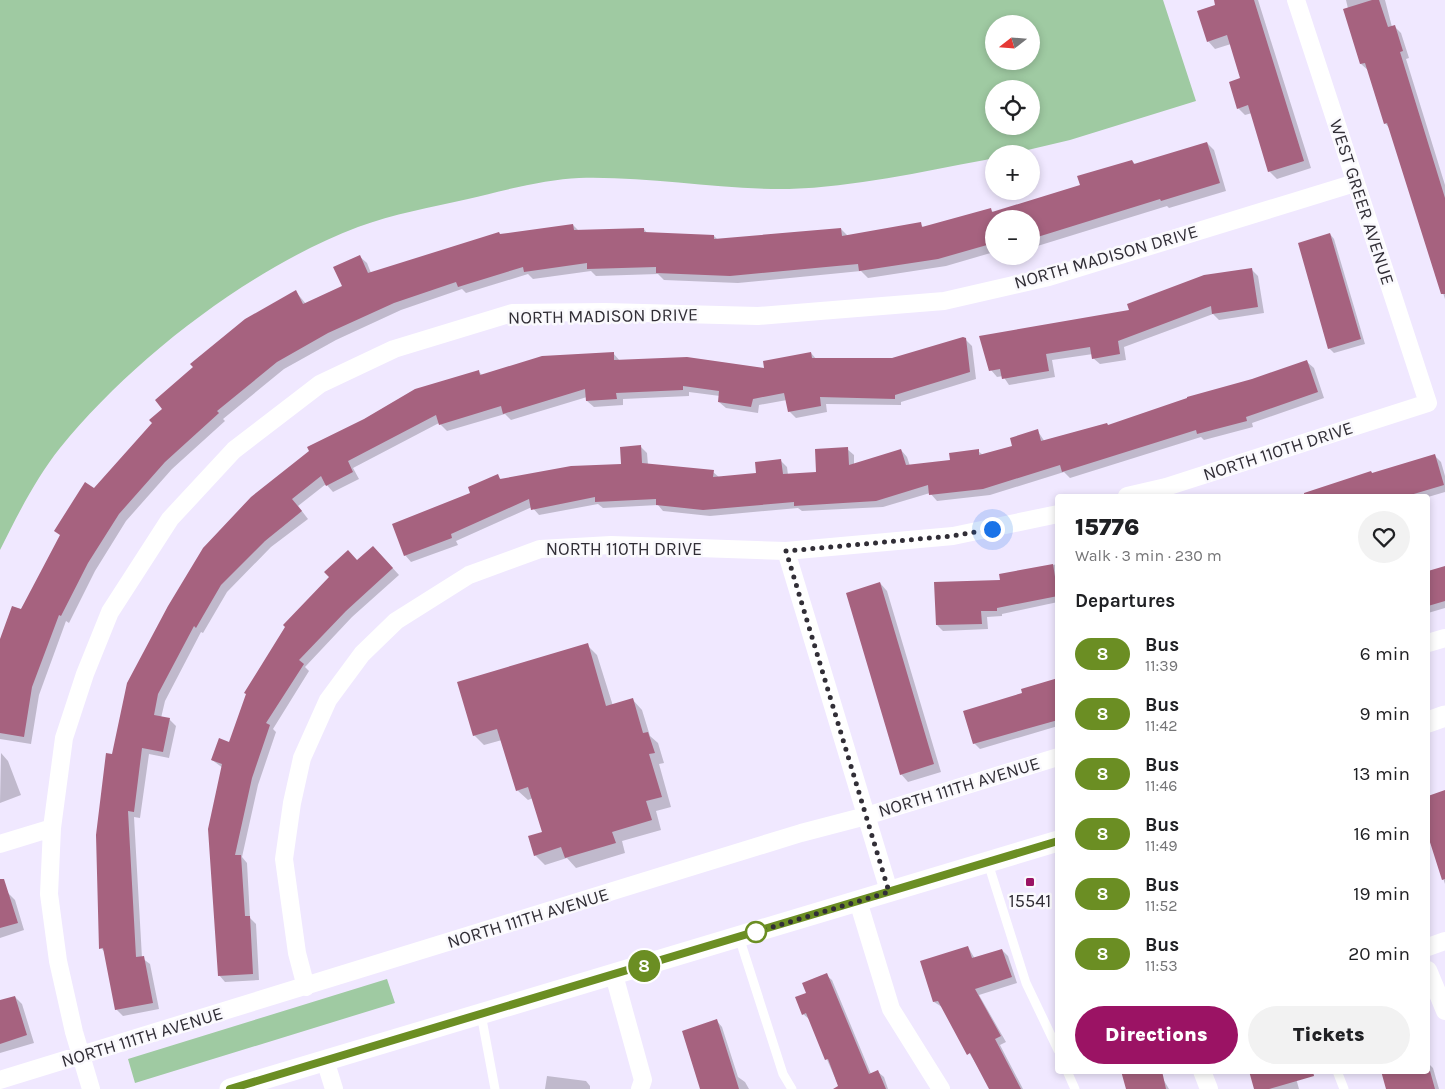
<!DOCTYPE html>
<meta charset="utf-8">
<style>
body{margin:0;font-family:Karla,sans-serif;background:#f2f2f2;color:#202124;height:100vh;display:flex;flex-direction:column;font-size:19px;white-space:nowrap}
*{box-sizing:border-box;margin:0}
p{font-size:16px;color:#757577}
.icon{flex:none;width:28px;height:28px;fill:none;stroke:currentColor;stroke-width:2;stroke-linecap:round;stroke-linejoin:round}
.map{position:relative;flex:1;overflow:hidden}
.details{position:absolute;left:1055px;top:494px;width:375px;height:580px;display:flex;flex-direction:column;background:#fff;border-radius:5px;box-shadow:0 2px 8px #0003}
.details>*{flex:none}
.badge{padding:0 10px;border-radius:16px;font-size:18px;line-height:32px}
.needle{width:32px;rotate:253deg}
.fabs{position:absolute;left:985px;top:15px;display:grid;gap:10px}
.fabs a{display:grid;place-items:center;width:55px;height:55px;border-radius:50%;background:#fff;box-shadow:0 2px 8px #0003;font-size:25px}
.you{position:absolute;width:25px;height:25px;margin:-12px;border:4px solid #fff;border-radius:50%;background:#1a73e8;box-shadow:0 0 0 8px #1a73e833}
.map>.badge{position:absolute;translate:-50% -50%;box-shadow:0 0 0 2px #fff}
h2{padding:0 20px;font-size:19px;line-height:45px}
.round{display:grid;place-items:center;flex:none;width:52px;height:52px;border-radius:26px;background:#f2f2f2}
.summary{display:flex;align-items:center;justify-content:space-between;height:85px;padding:0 20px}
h1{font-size:24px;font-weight:800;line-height:38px}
.primary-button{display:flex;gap:10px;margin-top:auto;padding:10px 20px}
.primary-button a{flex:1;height:58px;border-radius:30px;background:#9b1364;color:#fff;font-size:20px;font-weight:800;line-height:58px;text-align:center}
.primary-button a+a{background:#f2f2f2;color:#202124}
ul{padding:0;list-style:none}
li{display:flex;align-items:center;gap:15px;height:60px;padding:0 20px}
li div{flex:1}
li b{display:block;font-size:19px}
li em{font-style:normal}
li .badge{min-width:55px;font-weight:700;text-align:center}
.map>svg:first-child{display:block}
.green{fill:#9fcaa2;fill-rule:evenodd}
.shadow{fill:#0003}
.building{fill:#a6627f}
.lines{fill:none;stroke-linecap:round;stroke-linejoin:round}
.service{stroke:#fff;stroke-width:9}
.minor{stroke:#fff;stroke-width:18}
.tertiary{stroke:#fff;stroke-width:21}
.line-casing{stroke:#fff;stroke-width:11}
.line{stroke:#6b8e23;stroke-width:8}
.walk{stroke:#312e36;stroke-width:5;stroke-dasharray:0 9}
.poi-dot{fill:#9b1364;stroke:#faf9fd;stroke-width:2}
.stop-dot{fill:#fff;stroke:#6b8e23;stroke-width:2.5}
.labels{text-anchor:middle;stroke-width:5;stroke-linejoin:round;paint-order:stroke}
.street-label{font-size:18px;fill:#312e36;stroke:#faf9fd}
.poi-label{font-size:18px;fill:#312e36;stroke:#faf9fd}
</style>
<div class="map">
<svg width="1445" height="1089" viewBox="0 0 1445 1089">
<rect width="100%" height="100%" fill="#f0e8ff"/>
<path class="green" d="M 0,0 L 1163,0 L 1196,101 L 1070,140 L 1011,154 L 994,154 L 994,158 L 985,160 C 920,172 855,187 789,189 C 719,190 649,176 579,178 C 547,179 501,191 468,199 C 432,207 393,214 358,227 C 250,268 132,359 60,448 C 36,478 17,516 0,550 ZM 994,24 L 1031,24 L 1031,61 L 994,61 ZM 994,89 L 1031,89 L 1031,126 L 994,126 Z
M 387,979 L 395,1003 L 135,1083 L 128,1059 Z"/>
<path class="shadow" d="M 1215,0 L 1258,0 L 1311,168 L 1277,179 L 1269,171 L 1252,113 L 1245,115 L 1238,108 L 1242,79 L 1231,44 L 1215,49 L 1208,41 L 1217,5 Z
M 1346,0 L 1385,0 L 1392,27 L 1394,26 L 1401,33 L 1409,58 L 1406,59 L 1445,185 L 1445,299 L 1390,129 L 1385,123 L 1369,71 L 1361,64 Z
M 1207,143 L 1214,150 L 1226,191 L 1169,208 L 1167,206 L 1031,248 L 1031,219 L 994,219 L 994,252 L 946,266 L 868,278 L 861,271 L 738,283 L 664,280 L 658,274 L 596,276 L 591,271 L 533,279 L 528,274 L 466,293 L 462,289 L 401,310 L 336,340 L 284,369 L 223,419 L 225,421 L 172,469 L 126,521 L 95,571 L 69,623 L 66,621 L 39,695 L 31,744 L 0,739 L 0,643 L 95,490 L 296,292 L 306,304 L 343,287 L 359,256 L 367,263 L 371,273 L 501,235 L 573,225 L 579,231 L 644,229 L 647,233 L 714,236 L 718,240 L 841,229 L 848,236 L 920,224 L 924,228 L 990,209 L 994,213 L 1082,186 L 1132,161 L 1136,165 Z
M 1330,234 L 1334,239 L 1365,344 L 1334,353 L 1329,348 Z
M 1251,269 L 1258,276 L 1264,313 L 1219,320 L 1213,314 L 1124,347 L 1126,360 L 1100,364 L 1093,358 L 1093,354 L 1052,360 L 1055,377 L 1009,385 L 1003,376 L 997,377 L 991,370 L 1131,311 Z
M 965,339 L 972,346 L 976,379 L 901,402 L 901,405 L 826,404 L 827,412 L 796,418 L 789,411 L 787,400 L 759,405 L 758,413 L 726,408 L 719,402 L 720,396 L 689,392 L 689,396 L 623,399 L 623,405 L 594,407 L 587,401 L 587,397 L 511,420 L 505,414 L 447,431 L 439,423 L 353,468 L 359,479 L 333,492 L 326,484 L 298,506 L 308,519 L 271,547 L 227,592 L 203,633 L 201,632 L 165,701 L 161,718 L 169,719 L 176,726 L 169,758 L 149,754 L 140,818 L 134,817 L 142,958 L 150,964 L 159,1009 L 123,1016 L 116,1009 L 106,953 L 101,948 L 113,755 L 204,548 L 478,371 L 482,375 L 613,353 L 620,361 L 766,369 L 811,353 L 817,360 L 892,360 Z
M 1307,362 L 1314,368 L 1324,398 L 1252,423 L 1253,427 L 1204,440 L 1201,437 L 1070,478 L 1064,472 L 990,495 L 937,501 L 930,493 L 883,507 L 802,511 L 798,508 L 710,516 L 663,511 L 658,505 L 603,508 L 598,504 L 539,515 L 532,507 L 456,541 L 458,545 L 411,562 L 405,555 L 472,494 L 497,476 L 502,480 L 622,465 L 641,447 L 647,453 L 648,465 L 713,472 L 720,478 L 757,475 L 781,461 L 787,467 L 788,475 L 818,473 L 847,449 L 854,455 L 854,465 L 901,450 L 907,457 L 910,466 L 952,461 L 978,451 L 983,455 L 1014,447 L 1037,430 L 1045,442 L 1108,426 Z
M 1435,456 L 1441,462 L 1445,476 L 1445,492 L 1428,497 L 1299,496 L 1371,472 L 1373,474 Z
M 380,554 L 399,575 L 352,617 L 305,667 L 309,671 L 273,729 L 276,732 L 258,785 L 242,857 L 247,863 L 250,918 L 256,924 L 259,980 L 225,982 L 219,975 L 223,768 L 212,760 L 230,743 L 357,562 Z
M 1058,564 L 1058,602 L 1002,614 L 1002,616 L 987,617 L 988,629 L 943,631 L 937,625 L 1002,581 L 1001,575 Z
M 1445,567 L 1445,608 L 1428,613 L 1428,572 Z
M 880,583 L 887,591 L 941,772 L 908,782 L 901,774 Z
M 587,645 L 597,655 L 613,706 L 632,699 L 642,710 L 650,736 L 658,743 L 664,763 L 659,764 L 671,807 L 656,811 L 661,830 L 622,841 L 625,853 L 576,868 L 567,858 L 545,865 L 535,855 L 544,833 L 533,798 L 528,800 L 517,790 L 502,740 L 484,745 L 474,735 Z
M 1058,679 L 1058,726 L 980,749 L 974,743 L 1024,694 Z
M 1,753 L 8,761 L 21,795 L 0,803 Z
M 1445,792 L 1445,884 L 1428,832 L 1428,798 Z
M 7,892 L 15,900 L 24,930 L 0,938 L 0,894 Z
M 968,947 L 975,959 L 1002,950 L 1008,956 L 1017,983 L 979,995 L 1006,1042 L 1000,1045 L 1023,1089 L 991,1089 L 942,1007 L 934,1002 Z
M 826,975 L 832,980 L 871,1074 L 878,1072 L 884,1077 L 888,1089 L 840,1089 L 809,1019 L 803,1014 L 808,994 Z
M 15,997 L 22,1004 L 34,1043 L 0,1053 L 0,1002 Z
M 717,1021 L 722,1027 L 738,1077 L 745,1082 L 749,1089 L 706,1089 Z
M 1428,1063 L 1433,1068 L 1439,1089 L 1387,1089 L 1428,1071 Z
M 1294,1071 L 1299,1089 L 1256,1089 Z
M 547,1076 L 586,1081 L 590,1086 L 590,1089 L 545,1089 Z
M 1163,1079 L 1169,1089 L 1127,1089 Z"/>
<path class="building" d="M 1214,0 L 1254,0 L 1304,161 L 1268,172 L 1248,105 L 1237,109 L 1229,82 L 1240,78 L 1227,35 L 1207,42 L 1197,11 L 1215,5 Z
M 1372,0 L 1379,0 L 1388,27 L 1395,25 L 1403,51 L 1400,52 L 1445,198 L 1445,294 L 1441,294 L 1387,123 L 1384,124 L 1365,63 L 1360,64 L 1343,9 Z
M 1207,142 L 1220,183 L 1161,201 L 1160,199 L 1031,239 L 1031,219 L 994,219 L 994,243 L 938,259 L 859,271 L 858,264 L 730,276 L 656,273 L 656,267 L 587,269 L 587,263 L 524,272 L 523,267 L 458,287 L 456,282 L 394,303 L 328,333 L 277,362 L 217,411 L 219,413 L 165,462 L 119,514 L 88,563 L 61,616 L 59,615 L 32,687 L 24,737 L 0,733 L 0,639 L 12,606 L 21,609 L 60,535 L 54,531 L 85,482 L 94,488 L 152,423 L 149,420 L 162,409 L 155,400 L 193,367 L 190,364 L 245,319 L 296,290 L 303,304 L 342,286 L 333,267 L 360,255 L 368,273 L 499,232 L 500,234 L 573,224 L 574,230 L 644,228 L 644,232 L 714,235 L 714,239 L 841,228 L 842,236 L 921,222 L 922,227 L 991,208 L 992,212 L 1080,185 L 1077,176 L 1132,160 L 1134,164 Z
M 1330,233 L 1361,339 L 1328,349 L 1298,243 Z
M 1252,268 L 1258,307 L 1212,314 L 1211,306 L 1118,341 L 1120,354 L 1092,359 L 1090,347 L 1046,354 L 1049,371 L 1002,379 L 1000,369 L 989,371 L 979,336 L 1129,310 L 1127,304 L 1204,275 Z
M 963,337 L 966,338 L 970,372 L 895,395 L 895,399 L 820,397 L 821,406 L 788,412 L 784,393 L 753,399 L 751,407 L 718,402 L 719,391 L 683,386 L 683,390 L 616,393 L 617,399 L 586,401 L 585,389 L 503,414 L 501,406 L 439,425 L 436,415 L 348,461 L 353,472 L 326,486 L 321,476 L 292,499 L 302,511 L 265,541 L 221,585 L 196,628 L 194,626 L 158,694 L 154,715 L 170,718 L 163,752 L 142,748 L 134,812 L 128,811 L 136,957 L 144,956 L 153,1003 L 115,1010 L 103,948 L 99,949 L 96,835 L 106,753 L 112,754 L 127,683 L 168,606 L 203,548 L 251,497 L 309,451 L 307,447 L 364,419 L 415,389 L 479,370 L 480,375 L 542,356 L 614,352 L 614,360 L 687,357 L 764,368 L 763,361 L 811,352 L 812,358 L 892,358 Z
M 1307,360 L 1318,392 L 1246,417 L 1247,421 L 1197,434 L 1196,430 L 1062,472 L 1060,465 L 983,489 L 929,495 L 928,485 L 876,501 L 794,506 L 794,502 L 703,510 L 656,505 L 656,499 L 595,502 L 595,497 L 531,510 L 529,499 L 451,534 L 452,538 L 404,556 L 392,524 L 470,493 L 468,487 L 498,474 L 500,479 L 571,466 L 621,464 L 620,447 L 641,445 L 642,463 L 714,470 L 713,477 L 756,473 L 755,462 L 781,459 L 783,474 L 816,472 L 815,449 L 848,447 L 849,465 L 901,449 L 906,465 L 950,460 L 949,453 L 979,449 L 979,455 L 1012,446 L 1010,438 L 1038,429 L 1041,441 L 1107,423 L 1108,425 L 1187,398 L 1187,397 L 1252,379 Z
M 1435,454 L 1444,485 L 1407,496 L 1304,496 L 1304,493 L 1371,471 L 1372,473 Z
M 373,546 L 393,568 L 346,611 L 299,660 L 304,664 L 266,723 L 270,725 L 252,778 L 235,855 L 241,855 L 245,916 L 250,916 L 253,974 L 218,976 L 208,829 L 222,764 L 211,760 L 219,738 L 229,742 L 246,694 L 244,693 L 285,627 L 283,625 L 329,577 L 324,572 L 348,550 L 357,560 Z
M 1053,564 L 1058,596 L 997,608 L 997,611 L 981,611 L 982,624 L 936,625 L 934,582 L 1000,580 L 999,574 Z
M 1445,566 L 1445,601 L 1428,606 L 1428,571 Z
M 880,582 L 934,764 L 900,775 L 846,593 Z
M 588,643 L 606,706 L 633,698 L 643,733 L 648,732 L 655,753 L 649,754 L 662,797 L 646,801 L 652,820 L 612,832 L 616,843 L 565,858 L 561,847 L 534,856 L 528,836 L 542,832 L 528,787 L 516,791 L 497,729 L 473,736 L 457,682 Z
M 1058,678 L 1058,720 L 973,744 L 963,711 L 1022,693 L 1021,689 Z
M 1445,790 L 1445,879 L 1442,880 L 1428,836 L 1428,796 Z
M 0,879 L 4,879 L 18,923 L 0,928 Z
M 968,946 L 972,958 L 1002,949 L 1012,977 L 975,989 L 1001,1036 L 995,1039 L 1021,1089 L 989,1089 L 970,1053 L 967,1055 L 938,1001 L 933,1002 L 920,961 Z
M 827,973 L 869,1074 L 878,1070 L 886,1089 L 833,1089 L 838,1086 L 828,1059 L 825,1060 L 806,1013 L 802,1015 L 795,997 L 806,993 L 802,983 Z
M 15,996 L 27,1035 L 0,1044 L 0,1000 Z
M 717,1019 L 739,1089 L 700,1089 L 682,1031 Z
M 1121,1071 L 1162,1071 L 1166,1089 L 1126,1089 Z
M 1249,1071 L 1313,1071 L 1314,1076 L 1269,1089 L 1254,1089 Z
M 1381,1071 L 1430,1071 L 1435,1089 L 1386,1089 Z"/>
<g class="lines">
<path class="service" d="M 988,863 L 1026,983 L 1058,1050
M 739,937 L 783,1074 L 792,1089
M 481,1014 L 495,1089
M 1067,1071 L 1075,1089
M 1337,1071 L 1344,1089"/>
<path class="minor" d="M 1127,496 L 1166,487 L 1428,403 L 1296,0
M 786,551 L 889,891
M 1428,643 L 1445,638
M 0,844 L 52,828
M 858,901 L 891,1009 L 941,1089
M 1428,947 L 1445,941
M 1428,970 L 1445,1011
M 614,975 L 643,1080 L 640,1089
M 306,987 L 297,953 L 284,859 L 292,803 L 302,758 L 328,700 L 362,654 L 396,621 L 469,575 L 540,549 L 611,545 L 786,551 L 953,536 L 1058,514
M 325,1060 L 334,1089
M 1202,1071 L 1209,1089
M 0,1080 L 801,833 L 866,816 L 1058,757
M 91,1089 L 74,1032 L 58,961 L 49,894 L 52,828 L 64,738 L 85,674 L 110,612 L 170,519 L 234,450 L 320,384 L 394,349 L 512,313 L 605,312 L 758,316 L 944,301 L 1049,277 L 1355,183"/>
<path class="tertiary" d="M 1428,722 L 1445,716
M 230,1089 L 1058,841"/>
</g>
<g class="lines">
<defs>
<path id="line" d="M 230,1089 L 1058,841"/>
</defs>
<use href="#line" class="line-casing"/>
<use href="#line" class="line"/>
<path class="walk" d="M 756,932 L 889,892 L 786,551 L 952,536 L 992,529"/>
</g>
<rect class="poi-dot" x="1025" y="877" width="10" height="10" rx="2.5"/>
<circle class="stop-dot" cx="756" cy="932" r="10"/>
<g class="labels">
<g class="street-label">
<text transform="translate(1362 202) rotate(72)" y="6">WEST GREER AVENUE</text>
<text transform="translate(1106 257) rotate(-16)" y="6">NORTH MADISON DRIVE</text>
<text transform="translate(603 316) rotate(-1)" y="6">NORTH MADISON DRIVE</text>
<text transform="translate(1278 451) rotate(-18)" y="6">NORTH 110TH DRIVE</text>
<text x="624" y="555">NORTH 110TH DRIVE</text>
<text transform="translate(959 787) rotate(-17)" y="6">NORTH 111TH AVENUE</text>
<text transform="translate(528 918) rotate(-17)" y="6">NORTH 111TH AVENUE</text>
<text transform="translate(142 1037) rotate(-17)" y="6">NORTH 111TH AVENUE</text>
</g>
<g class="poi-label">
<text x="1030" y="907">15541</text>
</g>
</g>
</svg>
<div class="fabs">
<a><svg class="needle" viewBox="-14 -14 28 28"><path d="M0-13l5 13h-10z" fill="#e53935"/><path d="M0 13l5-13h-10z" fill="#757577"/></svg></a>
<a><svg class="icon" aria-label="locate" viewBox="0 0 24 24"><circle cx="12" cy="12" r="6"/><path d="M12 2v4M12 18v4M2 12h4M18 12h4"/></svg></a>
<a>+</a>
<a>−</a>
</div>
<div class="you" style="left:992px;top:529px"></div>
<b class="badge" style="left:644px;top:966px;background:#6b8e23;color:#fff">8</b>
<section class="details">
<div class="summary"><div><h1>15776</h1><p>Walk · 3 min · 230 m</p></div><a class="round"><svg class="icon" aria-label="heart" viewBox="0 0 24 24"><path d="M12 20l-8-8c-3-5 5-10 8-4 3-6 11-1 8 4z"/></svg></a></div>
<h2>Departures</h2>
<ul>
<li><span class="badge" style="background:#6b8e23;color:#fff">8</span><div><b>Bus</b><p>11:39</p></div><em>6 min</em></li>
<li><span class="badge" style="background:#6b8e23;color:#fff">8</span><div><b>Bus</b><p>11:42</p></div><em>9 min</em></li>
<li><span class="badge" style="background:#6b8e23;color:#fff">8</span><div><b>Bus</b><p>11:46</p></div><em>13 min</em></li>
<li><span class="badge" style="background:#6b8e23;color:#fff">8</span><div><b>Bus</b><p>11:49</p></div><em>16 min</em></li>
<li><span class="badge" style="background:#6b8e23;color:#fff">8</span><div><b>Bus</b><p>11:52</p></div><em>19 min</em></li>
<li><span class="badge" style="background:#6b8e23;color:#fff">8</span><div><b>Bus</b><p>11:53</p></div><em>20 min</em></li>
</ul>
<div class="primary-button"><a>Directions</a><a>Tickets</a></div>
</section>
</div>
